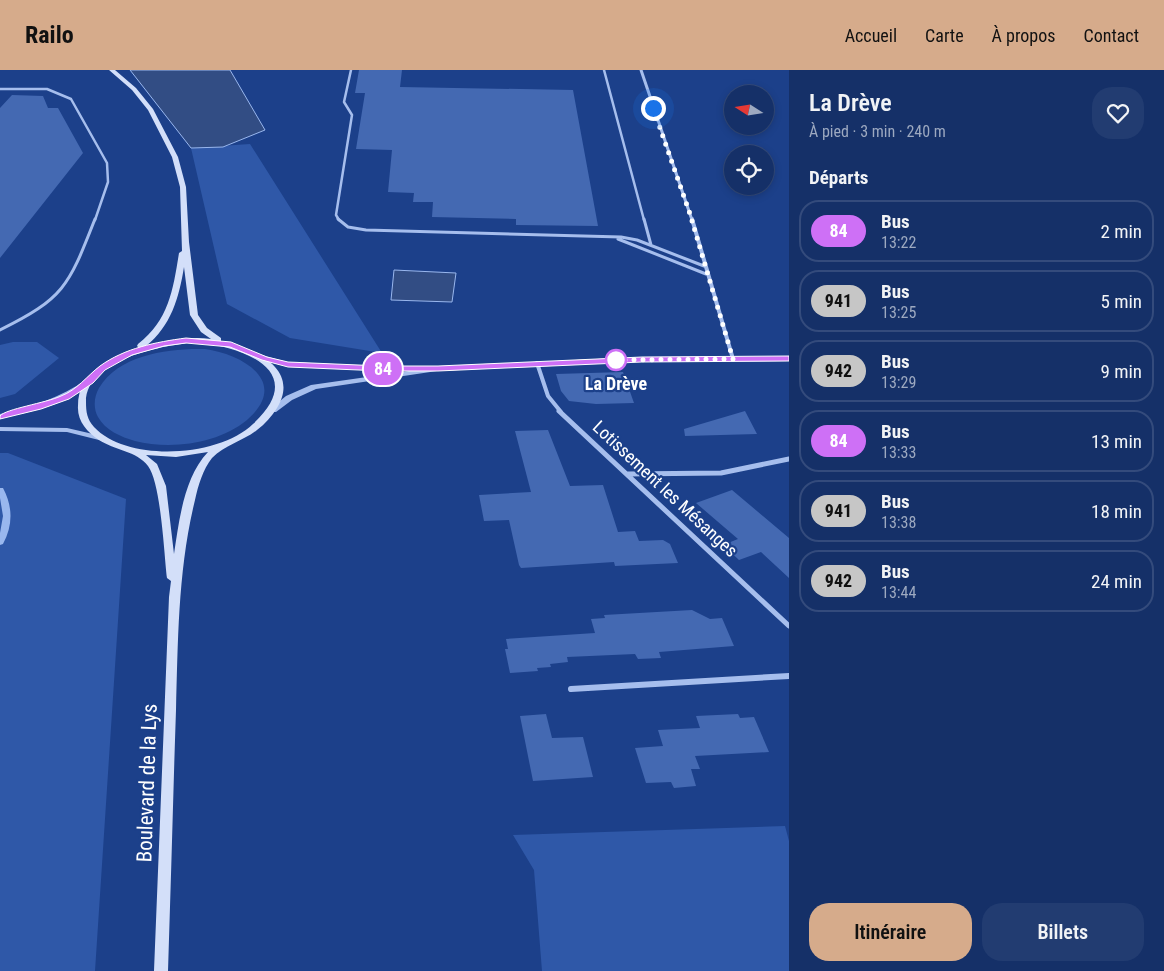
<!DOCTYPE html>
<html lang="fr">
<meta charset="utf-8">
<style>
body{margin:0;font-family:"Roboto Condensed",sans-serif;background:#223c71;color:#f1f3f6;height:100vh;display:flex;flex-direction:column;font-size:19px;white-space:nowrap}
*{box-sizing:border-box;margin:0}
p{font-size:16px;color:#9da9c0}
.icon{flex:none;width:28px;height:28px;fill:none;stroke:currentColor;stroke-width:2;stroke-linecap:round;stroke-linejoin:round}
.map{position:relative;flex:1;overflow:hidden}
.side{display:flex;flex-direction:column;background:#153068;width:375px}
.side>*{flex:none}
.badge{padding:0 10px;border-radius:16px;font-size:18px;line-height:32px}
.needle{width:32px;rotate:282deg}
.controls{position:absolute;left:724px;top:15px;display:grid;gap:10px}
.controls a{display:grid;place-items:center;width:50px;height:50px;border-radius:50%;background:#153068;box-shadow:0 2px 8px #0003,0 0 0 1px #344b7c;font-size:25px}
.you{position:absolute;width:25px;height:25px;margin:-12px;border:4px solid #fff;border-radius:50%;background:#1a73e8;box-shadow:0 0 0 8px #1a73e833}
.map>.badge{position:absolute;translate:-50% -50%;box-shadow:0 0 0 2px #fff}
h2{padding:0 20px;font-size:19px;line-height:45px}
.round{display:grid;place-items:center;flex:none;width:52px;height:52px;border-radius:20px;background:#223c71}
.summary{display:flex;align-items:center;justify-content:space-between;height:85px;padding:0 20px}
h1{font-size:24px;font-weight:600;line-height:38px}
.action{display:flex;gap:10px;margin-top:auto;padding:10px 20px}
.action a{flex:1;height:58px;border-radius:20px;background:#d6ab8b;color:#111;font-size:20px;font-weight:600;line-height:58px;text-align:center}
.action a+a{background:#223c71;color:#f1f3f6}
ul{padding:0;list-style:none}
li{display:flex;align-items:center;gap:15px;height:62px;margin:0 10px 8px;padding:0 10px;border:2px solid #344b7c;border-radius:20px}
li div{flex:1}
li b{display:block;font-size:19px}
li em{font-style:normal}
li .badge{min-width:55px;font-weight:700;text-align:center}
header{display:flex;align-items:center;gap:30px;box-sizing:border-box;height:70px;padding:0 25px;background:#d6ab8b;color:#111}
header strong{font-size:24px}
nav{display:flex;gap:28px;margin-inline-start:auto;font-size:18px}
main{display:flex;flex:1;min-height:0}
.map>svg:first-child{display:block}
.green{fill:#2f58a8}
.water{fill:#324d84;stroke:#99b7ee}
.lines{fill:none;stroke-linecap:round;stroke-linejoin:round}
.stream{fill:#99b7ee;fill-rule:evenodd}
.building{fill:#4469b2}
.service-far1{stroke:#a6beed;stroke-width:2.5}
.service{stroke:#a6beed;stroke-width:3}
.minor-far3{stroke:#a6beed;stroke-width:3}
.minor-far2{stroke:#a6beed;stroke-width:4}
.minor-far1{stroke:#a6beed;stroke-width:5}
.minor{stroke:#a6beed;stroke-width:6}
.tertiary{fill:#a6beed;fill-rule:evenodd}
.secondary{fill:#d3dff9;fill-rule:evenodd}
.line{fill:#ce70f6;stroke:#fff}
.walk{stroke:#fff;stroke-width:5;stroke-dasharray:0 9}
.stop-dot{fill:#fff;stroke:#ce70f6;stroke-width:2.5}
.labels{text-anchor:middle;stroke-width:4.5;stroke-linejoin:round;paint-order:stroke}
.stop-label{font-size:18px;font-weight:bold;fill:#fff;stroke:#1c408a}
.street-label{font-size:18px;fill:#fff;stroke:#1c408a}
.near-street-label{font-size:21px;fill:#fff;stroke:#1c408a}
</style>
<header>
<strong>Railo</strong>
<nav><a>Accueil</a><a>Carte</a><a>À propos</a><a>Contact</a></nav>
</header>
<main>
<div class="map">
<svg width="789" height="901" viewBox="0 0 789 901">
<rect width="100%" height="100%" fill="#1c408a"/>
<path class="green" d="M 250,74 L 382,283 L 290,268 L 227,234 L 191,78 Z
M 13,272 L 37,272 L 59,288 L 15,324 L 0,328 L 0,275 Z
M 205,279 C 242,284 291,312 247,350 C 218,374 171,380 135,371 C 121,367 105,360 98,347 C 93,338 94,327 99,318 C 119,284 170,278 205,279 Z
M 0,383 L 8,383 L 126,429 L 95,901 L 0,901 Z
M 785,756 L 789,771 L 789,901 L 542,901 L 534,800 L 513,765 Z"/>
<path class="water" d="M 130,0 L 230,0 L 265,60 L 223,77 L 191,78 Z
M 394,200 L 456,203 L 452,232 L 391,230 Z"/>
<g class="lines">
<path class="stream" d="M 0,418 L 3,418 C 13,437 13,455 3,474 L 0,475 L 0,463 L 3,446 L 0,428 Z"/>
</g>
<path class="building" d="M 359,0 L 402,0 L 400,17 L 573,20 L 598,156 L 516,155 L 516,149 L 432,147 L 433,132 L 413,132 L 414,123 L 388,122 L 392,80 L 356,79 L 365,23 L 355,23 Z
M 12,25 L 43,26 L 48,38 L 58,38 L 83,83 L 0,188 L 0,38 Z
M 623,302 L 634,333 L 596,334 L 569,331 L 561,321 L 556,304 Z
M 745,341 L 757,364 L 685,366 L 684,359 Z
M 548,360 L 570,416 L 603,415 L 618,462 L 635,461 L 639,471 L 663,470 L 670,474 L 678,493 L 615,496 L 614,492 L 521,498 L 519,495 L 509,450 L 484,451 L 479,425 L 531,422 L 515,361 Z
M 732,420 L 789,468 L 789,508 L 761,482 L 739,490 L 723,475 L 738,469 L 696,433 Z
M 692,540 L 710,549 L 722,548 L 734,576 L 659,582 L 661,588 L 638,589 L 635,584 L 567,587 L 568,592 L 550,594 L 551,597 L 537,598 L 538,601 L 510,603 L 505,579 L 508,579 L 506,569 L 595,563 L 591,549 L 605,548 L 604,545 Z
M 546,644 L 552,668 L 583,667 L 593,707 L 533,711 L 520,646 Z
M 738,644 L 740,648 L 754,647 L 769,682 L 695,686 L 700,699 L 691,699 L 696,716 L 674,718 L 671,712 L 646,713 L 635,678 L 663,676 L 658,660 L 700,658 L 696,646 Z"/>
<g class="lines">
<path class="service-far1" d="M 604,0 L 644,150
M 0,19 L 47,19 L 71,29 L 107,93 L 108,112 L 95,150
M 339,150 L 336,145 L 352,45 L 344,32 L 351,0"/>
<path class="service" d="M 338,149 L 348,157 L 366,160 L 621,167 L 637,170 L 704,196
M 644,149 L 651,175
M 618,169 L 706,204
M 0,260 C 65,228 69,215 95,149"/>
<path class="minor-far3" d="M 641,0 L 692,150"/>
<path class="minor-far2" d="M 692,149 L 733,289
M 537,293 L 548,326 L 561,342"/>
<path class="minor-far1" d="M 559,341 L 789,556
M 627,404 L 721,403 L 789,389"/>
<path class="minor" d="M 571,619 L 789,606"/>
<path class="tertiary" d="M 255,284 L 258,284 L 287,292 L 397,297 L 401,299 L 397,301 L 287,296 L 255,288 Z
M 789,287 L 789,291 L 615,292 L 437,301 L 316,319 L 292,330 L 276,342 L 270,342 L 269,340 L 286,326 L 311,315 L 437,297 L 615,288 Z
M 87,309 L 90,309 L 94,311 C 70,334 31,342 0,348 L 0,344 C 32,337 60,328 87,309 Z
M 0,357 L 67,358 L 106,367 L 107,369 L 103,371 L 67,362 L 0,361 Z"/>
<path class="secondary" d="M 109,0 L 115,0 L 136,18 L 153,39 L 178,87 L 186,117 L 189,172 L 198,245 L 207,258 L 221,268 L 221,271 C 253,278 301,298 277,338 C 272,346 265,354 257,360 C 243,371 225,375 212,388 C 203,399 198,416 195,430 C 178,499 178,570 176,640 C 173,727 171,814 168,901 L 154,901 L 169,527 L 171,511 L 167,508 C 164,484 161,413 148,396 C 137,381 114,380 99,370 C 87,362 77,351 78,336 C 78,301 111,288 139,278 L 137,276 L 138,274 C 169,250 173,220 179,183 L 182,181 L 180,117 L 172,87 L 148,40 L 132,20 ZM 184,197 L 190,245 L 201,262 L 211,269 C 189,266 168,271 146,276 C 171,256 179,228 184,197 ZM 198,272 C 246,278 309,302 253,354 C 219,387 128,393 94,357 C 87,349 86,342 86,332 C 86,288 165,275 198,272 ZM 208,382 C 184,407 179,451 174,484 L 166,416 L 157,394 L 146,385 L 176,387 Z"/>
</g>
<path class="line" d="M 186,268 L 231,272 L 267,287 L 288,292 L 382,296 L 438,296 L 642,287 L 789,286 L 789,291 L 642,292 L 438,301 L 382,301 L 288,297 L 262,290 L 230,277 L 186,273 L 164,276 L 132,285 L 105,300 L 93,313 L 69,329 L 41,339 L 0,349 L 0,346 C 5,339 46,333 61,326 C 77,320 87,306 100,296 C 125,278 156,272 186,268 Z"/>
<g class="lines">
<path class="walk" d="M 616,290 L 733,289 L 690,144 L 653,38"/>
</g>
<circle class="stop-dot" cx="616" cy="290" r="10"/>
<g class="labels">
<g class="stop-label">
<text x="616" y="320">La Drève</text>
</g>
<g class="street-label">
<text transform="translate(665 419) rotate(43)" y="6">Lotissement les Mésanges</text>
</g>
<g class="near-street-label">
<text transform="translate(147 713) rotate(-88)" y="7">Boulevard de la Lys</text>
</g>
</g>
</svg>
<div class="controls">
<a><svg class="needle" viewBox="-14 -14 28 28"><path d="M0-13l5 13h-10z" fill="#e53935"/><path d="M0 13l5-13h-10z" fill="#9da9c0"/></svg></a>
<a><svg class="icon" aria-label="locate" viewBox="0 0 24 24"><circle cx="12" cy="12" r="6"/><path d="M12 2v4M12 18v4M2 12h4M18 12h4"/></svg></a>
</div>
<div class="you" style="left:653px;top:38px"></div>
<b class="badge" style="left:383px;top:299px;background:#ce70f6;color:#fff">84</b>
</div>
<section class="side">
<div class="summary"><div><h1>La Drève</h1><p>À pied · 3 min · 240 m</p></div><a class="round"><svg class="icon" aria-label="heart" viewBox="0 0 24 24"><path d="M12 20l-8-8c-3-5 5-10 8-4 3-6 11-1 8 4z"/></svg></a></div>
<h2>Départs</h2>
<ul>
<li><span class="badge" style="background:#ce70f6;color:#fff">84</span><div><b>Bus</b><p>13:22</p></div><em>2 min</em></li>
<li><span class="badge" style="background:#c6c6c6;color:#111">941</span><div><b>Bus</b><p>13:25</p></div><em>5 min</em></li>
<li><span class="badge" style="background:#c6c6c6;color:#111">942</span><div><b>Bus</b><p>13:29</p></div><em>9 min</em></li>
<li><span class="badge" style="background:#ce70f6;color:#fff">84</span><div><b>Bus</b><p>13:33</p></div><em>13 min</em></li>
<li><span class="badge" style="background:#c6c6c6;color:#111">941</span><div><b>Bus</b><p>13:38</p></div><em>18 min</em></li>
<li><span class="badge" style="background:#c6c6c6;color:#111">942</span><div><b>Bus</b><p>13:44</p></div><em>24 min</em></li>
</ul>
<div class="action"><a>Itinéraire</a><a>Billets</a></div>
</section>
</main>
